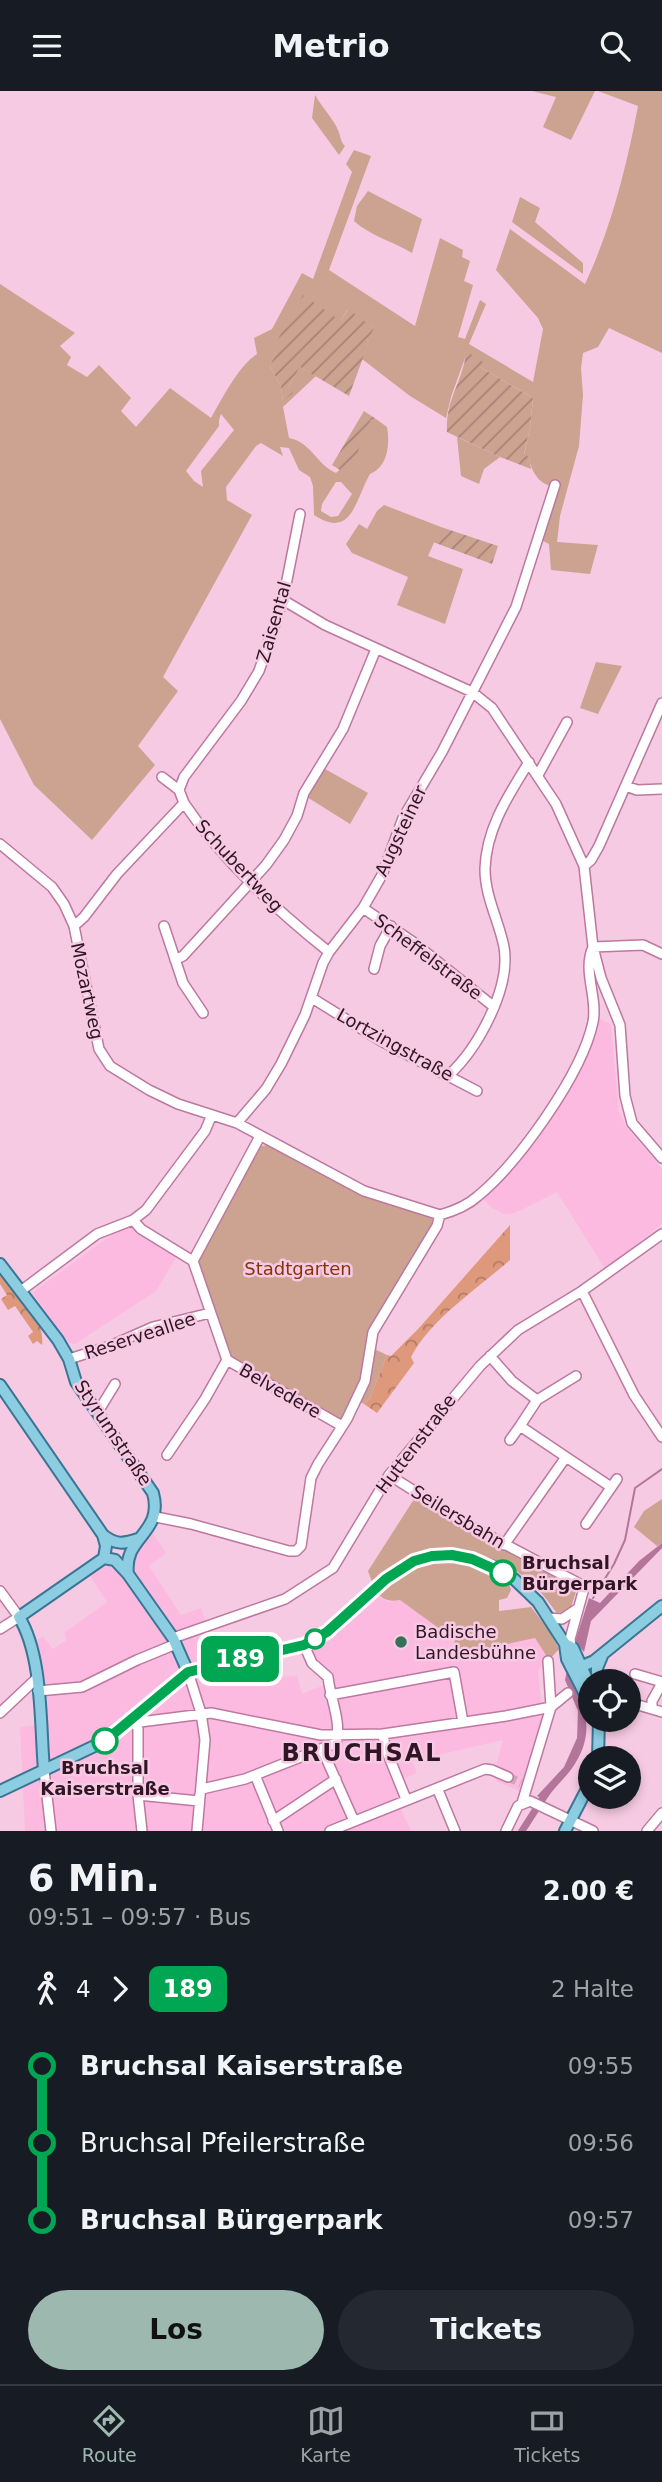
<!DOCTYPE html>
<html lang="de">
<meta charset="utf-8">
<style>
body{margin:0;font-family:"DejaVu Sans",sans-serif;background:#242831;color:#f1f3f6;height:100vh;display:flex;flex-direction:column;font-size:26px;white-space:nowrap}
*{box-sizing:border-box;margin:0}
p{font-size:23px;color:#9ea1a6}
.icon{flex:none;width:38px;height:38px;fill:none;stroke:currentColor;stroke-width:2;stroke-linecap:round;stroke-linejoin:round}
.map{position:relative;height:1740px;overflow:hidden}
.side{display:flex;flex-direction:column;background:#171b24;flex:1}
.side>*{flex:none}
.badge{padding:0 14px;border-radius:10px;font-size:24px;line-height:46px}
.tools{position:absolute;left:578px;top:1578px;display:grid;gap:14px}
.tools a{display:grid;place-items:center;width:63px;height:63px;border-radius:50%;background:#171b24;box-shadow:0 4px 10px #0003;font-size:35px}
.map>.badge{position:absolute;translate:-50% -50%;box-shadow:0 0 0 4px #fff}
.legs{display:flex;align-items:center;gap:10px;height:77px;padding:0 28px;font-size:23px}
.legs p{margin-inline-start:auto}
.overview{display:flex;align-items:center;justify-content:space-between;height:119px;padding:0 28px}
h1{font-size:38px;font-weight:800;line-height:52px}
.cta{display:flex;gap:14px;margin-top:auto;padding:14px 28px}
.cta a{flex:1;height:80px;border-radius:42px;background:#9db8af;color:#111;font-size:28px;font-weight:800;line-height:80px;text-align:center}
.cta a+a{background:#242831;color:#f1f3f6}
ul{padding:0 28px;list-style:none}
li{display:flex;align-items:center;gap:24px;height:77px;font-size:26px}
li i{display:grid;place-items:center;width:10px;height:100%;margin:0 9px;background:currentColor}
li i::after{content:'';width:18px;height:18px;margin:-9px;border:5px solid;border-radius:50%;background:#171b24}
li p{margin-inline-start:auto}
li:first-child i{background:linear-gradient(#0000 50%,currentColor 0)}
li:last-child i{background:linear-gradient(currentColor 50%,#0000 0)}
header{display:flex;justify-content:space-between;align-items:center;height:91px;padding:0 28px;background:#171b24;font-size:32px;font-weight:800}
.tabs{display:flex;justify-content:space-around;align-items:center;height:98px;border-top:2px solid #363941;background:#171b24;font-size:19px;color:#9ea1a6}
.tabs a{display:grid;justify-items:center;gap:4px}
.tabs .active{color:#9db8af}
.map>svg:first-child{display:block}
.built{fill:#fcbae0}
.green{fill:#cca291;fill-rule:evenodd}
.forest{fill:url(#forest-crowns)}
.garden{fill:url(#garden-furrows)}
.water{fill:#b4759a}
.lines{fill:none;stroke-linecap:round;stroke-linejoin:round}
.stream{stroke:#b4759a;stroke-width:2}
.canal{stroke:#b4759a;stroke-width:7}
.minor-tunnel{stroke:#cfa6bd;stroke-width:9;stroke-dasharray:9 4.5;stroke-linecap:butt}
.major-tunnel{stroke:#cfa6bd;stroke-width:10;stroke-dasharray:10 5;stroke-linecap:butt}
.minor-casing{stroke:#bd78a0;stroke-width:12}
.major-casing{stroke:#3a7693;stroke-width:14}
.minor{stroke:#fff;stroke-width:9}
.major{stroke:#8ccde2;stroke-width:10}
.line-1-casing{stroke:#fff;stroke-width:16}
.line-1{stroke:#00a651;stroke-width:10}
.stop-1-dot{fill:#fff;stroke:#00a651;stroke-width:3.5}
.poi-dot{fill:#377058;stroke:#f7cae3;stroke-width:2.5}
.labels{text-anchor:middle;stroke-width:5;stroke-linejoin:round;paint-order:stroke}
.street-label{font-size:18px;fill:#301526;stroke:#f7cae3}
.park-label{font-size:18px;fill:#853404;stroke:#f7cae3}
.stop-label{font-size:18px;font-weight:bold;fill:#301526;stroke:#f7cae3;text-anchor:start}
.poi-label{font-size:18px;fill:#301526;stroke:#f7cae3;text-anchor:start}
.district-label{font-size:24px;font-weight:bold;letter-spacing:2px;fill:#301526;stroke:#f7cae3}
</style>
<header><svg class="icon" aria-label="menu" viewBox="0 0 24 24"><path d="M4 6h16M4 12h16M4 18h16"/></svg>Metrio<svg class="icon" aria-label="search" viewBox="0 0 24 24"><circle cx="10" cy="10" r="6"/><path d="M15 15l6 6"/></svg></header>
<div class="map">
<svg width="662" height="1740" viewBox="0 0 662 1740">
<defs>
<pattern id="forest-crowns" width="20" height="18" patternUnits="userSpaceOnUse" patternTransform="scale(1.75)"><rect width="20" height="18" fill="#de997c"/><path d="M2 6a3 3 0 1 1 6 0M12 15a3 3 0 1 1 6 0" fill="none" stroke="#b47c65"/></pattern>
<pattern id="garden-furrows" width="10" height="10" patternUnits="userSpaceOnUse" patternTransform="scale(1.75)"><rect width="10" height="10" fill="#cca291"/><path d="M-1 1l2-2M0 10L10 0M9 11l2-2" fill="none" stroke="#a68376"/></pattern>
</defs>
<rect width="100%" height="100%" fill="#f7cae3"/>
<path class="built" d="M 600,928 L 611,933 L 619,1021 L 627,1037 L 662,1078 L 662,1133 L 605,1178 L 557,1101 L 515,1122 L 504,1123 L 492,1117 L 482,1107 L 539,1043 L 566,1005 L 578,984 Z
M 130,1133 L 177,1165 L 156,1200 L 75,1253 L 68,1251 L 32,1202 L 115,1141 Z
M 152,1441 L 166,1462 L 149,1475 L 181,1524 L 201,1517 L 208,1536 L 197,1541 L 201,1554 L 210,1553 L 214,1570 L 269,1557 L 274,1586 L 297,1585 L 302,1603 L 324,1594 L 303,1560 L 299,1549 L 336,1527 L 373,1493 L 380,1506 L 389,1511 L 400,1509 L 455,1549 L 453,1558 L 466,1562 L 535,1547 L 549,1569 L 538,1579 L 543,1629 L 520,1700 L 497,1691 L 495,1678 L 503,1649 L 412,1670 L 417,1682 L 401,1689 L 411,1713 L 401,1718 L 411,1740 L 25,1740 L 20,1636 L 36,1634 L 27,1557 L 43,1545 L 53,1558 L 67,1549 L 64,1542 L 107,1511 L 85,1477 L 102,1465 L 124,1474 L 136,1455 Z"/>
<path class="green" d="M 532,0 L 595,0 L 571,49 L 543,36 L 556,6 Z
M 598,0 L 662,0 L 662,262 L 609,237 L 598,256 L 583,262 L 581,277 L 583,304 L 579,355 L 560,425 L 557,451 L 598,454 L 590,483 L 551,479 L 549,453 L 543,450 L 558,396 C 541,396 531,382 529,366 L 524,364 L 530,337 L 533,307 L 465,267 L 451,306 L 446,327 L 410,305 L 362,268 L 374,237 L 347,219 L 341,230 L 273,259 L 276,261 L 270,275 L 281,296 L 283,310 L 288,297 L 300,276 L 316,285 L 283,316 L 289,347 C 311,351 317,374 336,382 L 355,365 L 371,329 L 376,328 L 387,336 C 390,353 388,376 370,383 C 355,409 352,449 314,424 L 313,395 L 310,386 L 299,379 L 289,357 L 280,356 L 283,365 L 261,352 L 256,355 L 226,396 L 227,409 L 252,424 L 163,586 L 178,600 L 138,655 L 155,674 L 92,749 L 34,694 L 0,628 L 0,193 L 75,242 L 60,255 L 71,266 L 67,274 L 87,286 L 99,274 L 131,307 L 121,320 L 136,336 L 170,297 L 211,327 C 221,309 239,274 257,263 L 254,247 L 272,238 L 302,182 L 313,188 L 352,81 L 346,73 L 354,59 L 371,65 L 329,179 L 415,235 L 440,147 L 463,159 L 462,166 L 470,170 L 464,190 L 473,194 L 458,246 L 465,248 L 480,209 L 486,213 L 469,253 L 533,291 L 543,238 L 538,227 L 496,179 L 510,138 L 585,193 C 611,138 627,74 638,15 ZM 221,323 L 234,339 L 201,380 L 203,396 L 194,390 L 186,380 L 219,335 L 219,329 ZM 336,391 L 341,391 L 352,403 L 338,425 L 331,426 L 321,420 L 322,413 Z
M 315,4 C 322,16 334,29 338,39 C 341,46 340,50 345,55 L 339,64 L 312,27 Z
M 368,100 L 422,128 L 412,162 C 394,151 369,144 354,130 L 357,115 Z
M 520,106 L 540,117 L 535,131 L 583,172 L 583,183 L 512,131 Z
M 457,346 L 500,366 L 484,378 L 479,393 L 461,385 Z
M 384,414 L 441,436 L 428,465 L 463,478 L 445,533 L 397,514 L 408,486 L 352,462 L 346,453 L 359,433 L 367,438 L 377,420 Z
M 596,571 L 622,575 L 598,623 L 580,617 Z
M 325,678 L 368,702 L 350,733 L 307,706 Z
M 267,1054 L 436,1128 L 368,1255 L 387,1264 L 370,1307 L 364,1313 L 356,1309 L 342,1332 L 229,1268 L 190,1171 L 258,1056 Z
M 416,1405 L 531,1472 L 574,1492 L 577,1498 L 570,1519 L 557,1522 C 529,1483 513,1475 468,1459 L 465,1472 L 509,1492 L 511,1499 L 507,1507 L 499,1509 L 499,1520 L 531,1516 L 548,1538 L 559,1558 L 549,1569 L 535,1547 L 466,1562 L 453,1558 L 455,1549 L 400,1509 C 378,1513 375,1498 368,1480 Z
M 662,1408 L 662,1452 L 657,1455 L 634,1436 L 644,1420 Z"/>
<path class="forest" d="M 510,1134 L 510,1169 C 478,1197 430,1229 411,1266 L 414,1272 L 377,1322 L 364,1313 L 370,1307 L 387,1264 L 391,1265 L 419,1237 Z
M 0,1180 C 15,1201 46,1227 42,1254 L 37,1250 L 33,1253 L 28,1245 L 33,1241 L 15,1215 L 8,1219 L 1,1208 L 7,1204 L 0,1193 Z"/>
<path class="garden" d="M 303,204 L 341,230 L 348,218 L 374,237 L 349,305 L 300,276 L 288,297 L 293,302 L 283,310 L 281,296 L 270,275 L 276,261 L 272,259 Z
M 466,260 L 483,271 L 480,276 L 533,307 L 530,337 L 524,363 L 529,366 L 531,378 L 500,366 L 447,341 C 445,308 464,289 466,260 Z
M 364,320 L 376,328 L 371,329 L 356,365 L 340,379 L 332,374 Z
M 441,436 L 498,455 L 492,473 L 433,451 Z"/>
<path class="water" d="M 662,1452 L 662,1457 L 591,1530 L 584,1561 L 575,1551 L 589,1507 L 600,1512 L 639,1470 Z
M 567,1579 C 587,1615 597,1644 570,1680 C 562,1690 552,1699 545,1710 L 537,1705 L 564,1676 L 577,1647 L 578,1620 L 565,1589 Z"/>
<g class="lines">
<path class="stream" d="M 593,1507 L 614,1473 L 625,1449 L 635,1397 L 662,1378"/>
<path class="canal" d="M 522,1740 L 547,1701"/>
<path class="minor-tunnel" d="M 508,1686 L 521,1692"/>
<path class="major-tunnel" d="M 365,1507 C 398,1477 420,1459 466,1466"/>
<defs>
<path id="minor" d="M 538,684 L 567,631
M 162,686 L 179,699
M 626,695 L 637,699 L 662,698
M 184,712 C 223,770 275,818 329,861
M 0,753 L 52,796 L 64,813 L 74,835 L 99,958 L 110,975 L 149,999 L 178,1013 L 237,1032 L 364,1100 L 440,1124
M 584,775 L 591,769 L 599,755 L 662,612
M 363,817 L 413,851 L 493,915
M 74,835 L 84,826 L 117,783 L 184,712 L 179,699 L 184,686 L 241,610 L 259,580 L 283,509 L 300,423
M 164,835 L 183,892 L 203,922
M 662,863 L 643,854 L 593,856 L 601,887 L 620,934 L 625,1005 L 632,1032 L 662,1067
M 175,869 L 183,865 L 216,829 L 266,774 L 284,749 L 297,725 L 304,702 L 343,638 L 376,558
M 374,878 L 380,855 L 391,835
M 312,907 L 381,950 L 477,1000
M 449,984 C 478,957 511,897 504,856 C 499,830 485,806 485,778 C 486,738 508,705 529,671
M 237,1032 L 266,998 L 281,973 L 305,924 L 323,872 L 329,861 L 363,817 L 382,784 L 403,727 L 442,661 L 516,516 L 555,394
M 133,1129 L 141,1138 L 193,1170 L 227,1269 L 342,1335
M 193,1170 L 258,1049 L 259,1044
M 22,1199 L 97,1143 L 133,1129 L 146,1119 L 205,1040 L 211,1026
M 582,1200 L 634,1304 L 662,1346
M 490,1265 L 512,1290 L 537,1309 L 520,1335 L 566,1366 L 504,1454
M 69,1268 L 110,1255 L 153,1236 L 210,1222
M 537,1309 L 576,1285
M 97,1319 L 101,1316 L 115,1293
M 510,1349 L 520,1335
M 167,1364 L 205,1308 L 227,1269
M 566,1366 L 611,1396
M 389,1384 L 465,1432 L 580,1493 L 583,1501 L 570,1548 L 571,1555
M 156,1426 L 191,1433 L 289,1460 L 296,1460 L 301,1455 L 311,1387 L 318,1373 L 347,1328 L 365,1290 L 373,1241 L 437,1135 L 440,1124 C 454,1120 467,1115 478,1105 C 519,1071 582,983 593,931 C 598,906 582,880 593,856 L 584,775 L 556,713 L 492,617 L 472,601 L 325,534 L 283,509
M 586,1433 L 617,1388
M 0,1500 L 19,1526 L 0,1538
M 549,1527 L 562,1528 L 577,1518
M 173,1547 L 285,1508 L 333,1477 L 389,1384 L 480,1275 L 518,1239 L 582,1200 L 662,1143
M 188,1581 L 201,1622 L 205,1649 L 197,1740
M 635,1583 L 662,1591
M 38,1600 L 82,1596 L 137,1569 L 176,1553
M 330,1604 L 454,1581 L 463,1631
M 628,1611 L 662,1621
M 652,1618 L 652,1610 L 662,1592
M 0,1622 L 37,1587
M 134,1628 L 140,1631 L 211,1622 L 321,1644 L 383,1643 L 506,1625 L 551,1616 L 568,1602
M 134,1628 L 138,1638 L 138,1704 L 142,1740
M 383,1643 L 385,1656 L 406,1708
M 322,1658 L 354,1730
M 44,1679 L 51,1740
M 255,1684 L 278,1740
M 202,1698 L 245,1688 L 336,1652 C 342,1631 330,1607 328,1586 L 312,1572 L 304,1554
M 438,1699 L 455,1740
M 138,1704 L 199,1710 L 200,1703
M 522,1712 L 551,1616 L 548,1570
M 273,1730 L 336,1688
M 330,1740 L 485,1678 L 492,1679 L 508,1686
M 506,1740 L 518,1715 L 530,1710 L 593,1740
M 647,1740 L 662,1722"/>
<path id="major" d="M 0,1173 L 58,1249 L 69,1268 L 76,1291 L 153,1402 C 164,1443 123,1445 128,1483
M 0,1294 L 103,1444 L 106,1455 L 104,1467
M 103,1444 C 116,1454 123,1453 138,1448
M 466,1466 L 494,1476 L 514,1488 L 538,1511 L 565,1553 L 567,1568 L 590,1613
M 104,1467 L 115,1469 L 128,1483 L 173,1547 L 188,1581
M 565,1553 L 573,1557 L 590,1595
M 573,1579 L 594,1570 L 662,1515
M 597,1591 L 597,1577 L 602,1565
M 598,1668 L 599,1629
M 44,1679 C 40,1633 43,1565 19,1526 L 104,1467
M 0,1700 L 105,1650 L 188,1581 L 304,1554 L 333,1537 L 365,1507
M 565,1740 L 590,1692"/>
</defs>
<use href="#minor" class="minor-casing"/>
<use href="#major" class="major-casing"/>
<use href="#minor" class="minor"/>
<use href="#major" class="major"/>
</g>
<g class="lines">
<defs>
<path id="line-1" d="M 105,1650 L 188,1581 L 304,1554 L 327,1541 L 386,1488 L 414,1470 L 432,1465 L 452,1464 L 472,1468 L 503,1482"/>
</defs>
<use href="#line-1" class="line-1-casing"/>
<use href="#line-1" class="line-1"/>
</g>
<g class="stop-1-dot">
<circle cx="503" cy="1482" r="12"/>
<circle cx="315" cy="1548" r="9"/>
<circle cx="105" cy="1650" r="12"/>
</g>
<circle class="poi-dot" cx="401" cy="1551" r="7"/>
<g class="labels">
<g class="street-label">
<text transform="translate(274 531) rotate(-74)" y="6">Zaisental</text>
<text transform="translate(401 740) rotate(-65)" y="6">Augsteiner</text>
<text transform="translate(239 775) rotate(47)" y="6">Schubertweg</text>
<text transform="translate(428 866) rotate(37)" y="6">Scheffelstraße</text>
<text transform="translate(87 900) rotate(78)" y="6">Mozartweg</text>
<text transform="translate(395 954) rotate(29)" y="6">Lortzingstraße</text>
<text transform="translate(140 1245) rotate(-18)" y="6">Reserveallee</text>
<text transform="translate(280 1300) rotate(30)" y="6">Belvedere</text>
<text transform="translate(113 1342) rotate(56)" y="6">Styrumstraße</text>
<text transform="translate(416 1353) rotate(-53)" y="6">Huttenstraße</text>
<text transform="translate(458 1426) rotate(31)" y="6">Seilersbahn</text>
</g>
<g class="park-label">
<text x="298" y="1184">Stadtgarten</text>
</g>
<g class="stop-label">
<text x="522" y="1478">Bruchsal<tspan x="522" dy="21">Bürgerpark</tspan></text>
<text x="105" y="1683" text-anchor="middle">Bruchsal<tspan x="105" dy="21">Kaiserstraße</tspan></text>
</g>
<g class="poi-label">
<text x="415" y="1547">Badische<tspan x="415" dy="21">Landesbühne</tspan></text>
</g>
<g class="district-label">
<text x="362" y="1670">BRUCHSAL</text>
</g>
</g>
</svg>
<div class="tools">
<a><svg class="icon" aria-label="locate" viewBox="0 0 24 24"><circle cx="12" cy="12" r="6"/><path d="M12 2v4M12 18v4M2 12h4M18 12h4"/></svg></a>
<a><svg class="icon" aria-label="layers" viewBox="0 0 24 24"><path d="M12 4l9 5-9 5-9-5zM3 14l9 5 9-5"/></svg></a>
</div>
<b class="badge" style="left:240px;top:1568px;background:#00a651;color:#fff">189</b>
</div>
<section class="side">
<div class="overview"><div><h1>6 Min.</h1><p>09:51 – 09:57 · Bus</p></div><b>2.00 €</b></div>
<div class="legs"><svg class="icon" aria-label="walk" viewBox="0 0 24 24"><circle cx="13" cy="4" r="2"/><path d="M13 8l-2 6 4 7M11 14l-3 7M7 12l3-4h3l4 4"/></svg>4<svg class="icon" aria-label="forward" viewBox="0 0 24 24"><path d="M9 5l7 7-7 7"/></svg><b class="badge" style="background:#00a651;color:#fff">189</b><p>2 Halte</p></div>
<ul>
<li><i style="color:#00a651"></i><b>Bruchsal Kaiserstraße</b><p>09:55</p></li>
<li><i style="color:#00a651"></i><span>Bruchsal Pfeilerstraße</span><p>09:56</p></li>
<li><i style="color:#00a651"></i><b>Bruchsal Bürgerpark</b><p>09:57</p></li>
</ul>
<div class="cta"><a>Los</a><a>Tickets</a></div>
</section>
<nav class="tabs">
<a class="active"><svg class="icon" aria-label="directions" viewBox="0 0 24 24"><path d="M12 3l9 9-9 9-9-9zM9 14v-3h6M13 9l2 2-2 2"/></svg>Route</a>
<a><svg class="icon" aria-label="map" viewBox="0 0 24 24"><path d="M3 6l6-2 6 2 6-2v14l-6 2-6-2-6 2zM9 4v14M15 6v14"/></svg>Karte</a>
<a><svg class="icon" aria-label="tickets" viewBox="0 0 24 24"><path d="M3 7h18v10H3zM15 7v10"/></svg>Tickets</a>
</nav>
